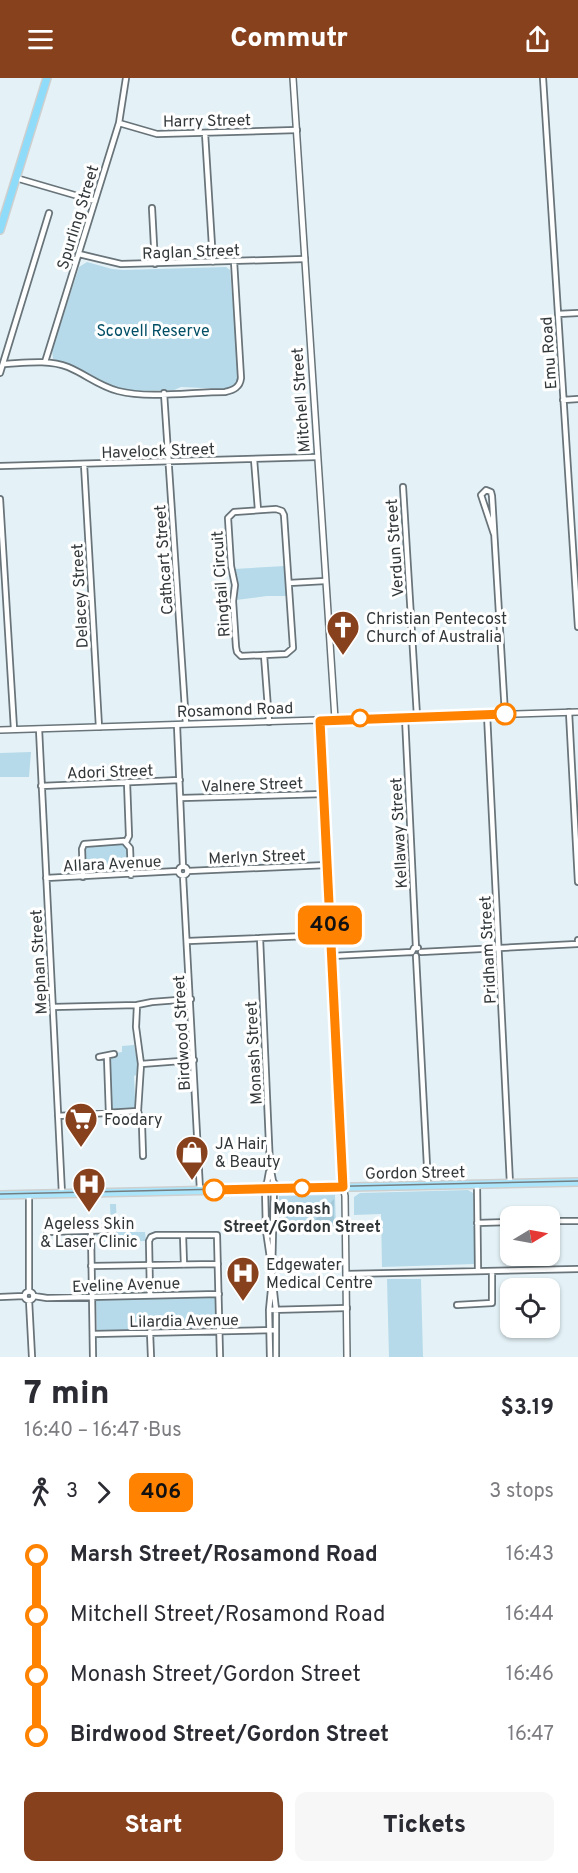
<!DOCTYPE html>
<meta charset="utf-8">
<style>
body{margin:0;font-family:Overpass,sans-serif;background:#f7f7f7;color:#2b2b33;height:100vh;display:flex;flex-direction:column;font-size:22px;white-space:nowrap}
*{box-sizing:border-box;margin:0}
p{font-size:20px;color:#7c7c81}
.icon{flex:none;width:33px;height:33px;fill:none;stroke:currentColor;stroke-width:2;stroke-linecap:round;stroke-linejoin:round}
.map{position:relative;height:1279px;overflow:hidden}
.sheet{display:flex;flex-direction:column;background:#fff;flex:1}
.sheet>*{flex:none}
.badge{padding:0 12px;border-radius:9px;font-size:21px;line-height:39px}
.needle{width:39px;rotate:80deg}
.fabs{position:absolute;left:500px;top:1128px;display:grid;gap:12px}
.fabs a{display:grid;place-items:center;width:60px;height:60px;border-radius:12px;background:#fff;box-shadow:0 2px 4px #0004;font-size:30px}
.map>.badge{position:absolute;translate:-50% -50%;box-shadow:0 0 0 3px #fff}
.legs{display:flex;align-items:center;gap:9px;height:66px;padding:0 24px;font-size:20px}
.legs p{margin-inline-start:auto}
.summary{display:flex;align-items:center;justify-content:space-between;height:102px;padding:0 24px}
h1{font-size:33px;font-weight:800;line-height:45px}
.action{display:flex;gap:12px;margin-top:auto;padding:12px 24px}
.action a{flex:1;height:69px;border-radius:12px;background:#88411d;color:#fff;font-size:24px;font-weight:800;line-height:69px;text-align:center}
.action a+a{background:#f7f7f7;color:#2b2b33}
ul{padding:0 24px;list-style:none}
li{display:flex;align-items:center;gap:21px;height:60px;font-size:22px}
li i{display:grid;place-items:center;width:9px;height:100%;margin:0 8px;background:currentColor}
li i::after{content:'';width:15px;height:15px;margin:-8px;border:4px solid;border-radius:50%;background:#fff}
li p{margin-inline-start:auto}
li:first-child i{background:linear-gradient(#0000 50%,currentColor 0)}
li:last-child i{background:linear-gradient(currentColor 50%,#0000 0)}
header{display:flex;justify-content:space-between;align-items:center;height:78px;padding:0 24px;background:#88411d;color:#fff;font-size:27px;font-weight:800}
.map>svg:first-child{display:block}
.green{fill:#b6dae9}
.forest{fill:#a3c8d7}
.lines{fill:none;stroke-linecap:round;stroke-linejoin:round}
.minor-casing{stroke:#687479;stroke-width:8}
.tertiary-casing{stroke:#687479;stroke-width:8}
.primary-casing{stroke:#cecfcf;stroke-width:10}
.trunk-casing{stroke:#cecfcf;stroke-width:10}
.minor{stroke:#fff;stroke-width:4.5}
.tertiary{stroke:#fff;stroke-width:5}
.primary{stroke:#aae5fb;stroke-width:7}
.trunk{stroke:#8edcfa;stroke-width:7}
.tram{stroke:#747d80;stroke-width:1.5}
.line-1-casing{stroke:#fff;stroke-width:14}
.line-1{stroke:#ff8200;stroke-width:9}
.stop-1-dot{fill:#fff;stroke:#ff8200;stroke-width:3}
.labels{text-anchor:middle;stroke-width:6;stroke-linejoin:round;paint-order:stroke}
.street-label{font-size:16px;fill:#323739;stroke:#fff}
.park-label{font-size:16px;fill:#014e65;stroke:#fff}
.poi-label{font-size:16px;fill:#323739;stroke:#fff;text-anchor:start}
.stop-label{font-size:16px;font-weight:bold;fill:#323739;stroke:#fff}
</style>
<header><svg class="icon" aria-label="menu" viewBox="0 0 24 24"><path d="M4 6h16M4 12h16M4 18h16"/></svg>Commutr<svg class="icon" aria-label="share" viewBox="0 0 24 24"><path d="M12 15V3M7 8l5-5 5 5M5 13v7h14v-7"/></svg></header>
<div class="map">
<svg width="578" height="1279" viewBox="0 0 578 1279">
<rect width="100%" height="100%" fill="#e4f2f7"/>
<path class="green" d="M 87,184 L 112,191 L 123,192 L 226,189 L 230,192 L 239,299 L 235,307 L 227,311 L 181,309 L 174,312 L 137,313 L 118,310 L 103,305 L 77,290 L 53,281 L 52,272 L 79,189 Z
M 285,488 L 287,518 L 267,518 L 236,522 L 237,506 L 234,491 Z
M 31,674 L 29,699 L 0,699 L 0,675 Z
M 124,766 L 127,771 L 126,792 L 89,795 L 84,792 L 83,772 L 87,767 Z
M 134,967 L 138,987 L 136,997 L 134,998 L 135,1019 L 137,1020 L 137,1026 L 135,1031 L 115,1033 L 112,1031 L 109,980 L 116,975 L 122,974 L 122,968 Z
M 468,1112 L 473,1115 L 475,1186 L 382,1189 L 381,1136 L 354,1137 L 354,1119 L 360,1115 Z
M 335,1117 L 336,1150 L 279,1151 L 279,1118 Z
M 110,1126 L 116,1126 L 117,1154 L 145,1154 L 146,1163 L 97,1164 L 96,1155 L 111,1154 Z
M 387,1201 L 421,1201 L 423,1279 L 389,1279 Z
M 216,1218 L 217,1250 L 97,1253 L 96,1222 Z"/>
<path class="forest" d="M 334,1121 L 334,1149 L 281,1149 L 280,1130 L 283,1130 L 289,1142 L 315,1142 Z"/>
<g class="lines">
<defs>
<path id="minor" d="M 543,0 L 578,549
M 119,45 L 157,56 L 297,52
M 205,55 L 213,184
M 16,100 L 95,123
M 152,130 L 155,186
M 79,176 L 121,186 L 305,181
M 558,236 L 578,235
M 45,284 L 119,45 L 126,0
M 3,286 C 24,285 48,281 68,289 C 85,296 99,308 118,313 C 150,321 192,314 225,314 C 234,312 240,309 241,300 L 234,183
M 0,295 L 49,135
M 164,315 L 186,646
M 563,322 L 578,321
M 254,381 L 258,432
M 84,386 L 99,649
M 0,388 L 317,379
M 403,409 L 417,638
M 0,421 L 14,651
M 276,431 L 282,433 L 284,437 L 293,570 L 286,576 L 241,578 L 237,574 L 236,569 L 233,523 L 235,507 L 231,488 L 228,440 L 234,434 Z
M 494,456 L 481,417 L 486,412 L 491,414 L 492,418 L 505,636
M 289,505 L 325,503
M 264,577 L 269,644
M 569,634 L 578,804
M 487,636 L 510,1106
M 405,639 L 416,870
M 177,647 L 183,789
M 39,651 L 62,1116
M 41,708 L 180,702
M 181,720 L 324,716
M 126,764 L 129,758 L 127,704
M178.5 793a4.5 4.5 0 1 1 9 0a4.5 4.5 0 1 1-9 0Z
M 188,793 L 327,787
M 183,798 L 200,1112
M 83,799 L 82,771 L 84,766 L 124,763 L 130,770 L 131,797
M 46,800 L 178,793
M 260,860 L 270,1088 L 273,1103 L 278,1110
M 188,863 L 331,857
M 578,863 L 578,862
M 421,874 L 577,866
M 332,878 L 412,874 L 414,870 L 418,870
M 416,878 L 428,1107
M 53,929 L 137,927
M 99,979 L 114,976
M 107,979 L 109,1036
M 141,986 L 194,982
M 58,1038 L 138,1033
M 143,1078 L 142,1047 L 138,1033 L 141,986 L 136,949 L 137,927 L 152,924 L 191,921
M 477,1106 L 478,1193
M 262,1110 L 267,1105 L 269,1094
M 274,1110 L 272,1196 L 276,1232 L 276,1279
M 265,1111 L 266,1153 L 270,1180
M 29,1116 L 29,1213
M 549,1143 L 578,1143
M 477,1145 L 510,1144
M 91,1153 L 93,1279
M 47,1154 L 113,1152
M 183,1157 L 184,1187
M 91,1188 L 218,1186
M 346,1196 L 578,1191
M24.5 1218a4.5 4.5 0 1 1 9 0a4.5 4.5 0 1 1-9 0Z
M 150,1217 L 149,1163 L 151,1159 L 156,1157 L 217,1157 L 220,1279
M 34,1218 L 47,1220 L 219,1216
M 0,1219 L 24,1218
M 29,1222 L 32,1279
M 457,1227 L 492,1225 L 492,1193
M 269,1232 L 347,1230
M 150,1254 L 151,1279
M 93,1256 L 276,1252
M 270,1279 L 269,1232 L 271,1212"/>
<path id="tertiary" d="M 293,0 L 335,641
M 320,643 L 341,1098 L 345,1118 L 347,1279
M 0,652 L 578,634"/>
<path id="primary" d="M 0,1117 L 578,1104"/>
<path id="trunk" d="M 0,152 L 47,0"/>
</defs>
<use href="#minor" class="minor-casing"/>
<use href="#tertiary" class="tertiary-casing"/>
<use href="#primary" class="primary-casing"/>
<use href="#trunk" class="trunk-casing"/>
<use href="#minor" class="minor"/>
<use href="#tertiary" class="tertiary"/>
<use href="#primary" class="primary"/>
<use href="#trunk" class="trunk"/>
<path class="tram" d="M 0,1116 L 578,1103"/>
</g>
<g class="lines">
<defs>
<path id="line-1" d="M 214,1112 L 343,1109 L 320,643 L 505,636"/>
</defs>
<use href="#line-1" class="line-1-casing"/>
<use href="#line-1" class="line-1"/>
</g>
<defs>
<symbol id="church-pin" viewBox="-11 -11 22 30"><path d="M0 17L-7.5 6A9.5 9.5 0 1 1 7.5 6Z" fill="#88411d" stroke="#fff"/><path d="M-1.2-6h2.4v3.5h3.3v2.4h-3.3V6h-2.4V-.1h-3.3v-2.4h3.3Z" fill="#fff"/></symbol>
<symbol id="supermarket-pin" viewBox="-11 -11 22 30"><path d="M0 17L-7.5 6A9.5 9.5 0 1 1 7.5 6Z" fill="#88411d" stroke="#fff"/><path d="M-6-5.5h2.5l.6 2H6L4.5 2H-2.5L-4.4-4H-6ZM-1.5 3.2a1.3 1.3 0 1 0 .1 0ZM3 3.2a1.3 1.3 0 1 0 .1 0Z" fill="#fff"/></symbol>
<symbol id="shop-pin" viewBox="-11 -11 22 30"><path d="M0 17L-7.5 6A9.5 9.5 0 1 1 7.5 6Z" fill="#88411d" stroke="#fff"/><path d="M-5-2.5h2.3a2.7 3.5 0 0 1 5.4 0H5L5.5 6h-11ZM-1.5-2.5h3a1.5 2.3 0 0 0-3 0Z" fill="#fff"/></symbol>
<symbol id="hospital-pin" viewBox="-11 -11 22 30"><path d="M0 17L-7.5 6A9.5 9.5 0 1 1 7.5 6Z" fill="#88411d" stroke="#fff"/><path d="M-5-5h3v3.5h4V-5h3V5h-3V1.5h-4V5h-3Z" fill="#fff"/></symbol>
</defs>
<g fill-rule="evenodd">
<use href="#church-pin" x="324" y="530" width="38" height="52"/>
<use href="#supermarket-pin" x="62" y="1022" width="38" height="52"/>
<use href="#shop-pin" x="173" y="1055" width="38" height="52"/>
<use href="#hospital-pin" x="70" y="1087" width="38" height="52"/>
<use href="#hospital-pin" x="224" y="1176" width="38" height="52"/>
</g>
<g class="stop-1-dot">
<circle cx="505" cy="636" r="10"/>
<circle cx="360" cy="640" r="8"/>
<circle cx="302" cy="1110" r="8"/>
<circle cx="214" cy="1112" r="10"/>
</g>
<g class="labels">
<g class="street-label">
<text transform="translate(207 42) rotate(-1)" y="6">Harry Street</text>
<text transform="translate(77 139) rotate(-73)" y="6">Spurling Street</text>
<text transform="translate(191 173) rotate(-2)" y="6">Raglan Street</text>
<text transform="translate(548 275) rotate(-94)" y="6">Emu Road</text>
<text transform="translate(300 322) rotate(-94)" y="6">Mitchell Street</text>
<text transform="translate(158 372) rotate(-2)" y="6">Havelock Street</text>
<text transform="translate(394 470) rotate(-94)" y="6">Verdun Street</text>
<text transform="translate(163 482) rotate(-94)" y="6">Cathcart Street</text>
<text transform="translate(220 506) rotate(-94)" y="6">Ringtail Circuit</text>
<text transform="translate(79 518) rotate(-93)" y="6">Delacey Street</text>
<text transform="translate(235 631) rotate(-2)" y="6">Rosamond Road</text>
<text transform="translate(110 693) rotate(-2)" y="6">Adori Street</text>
<text transform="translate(252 706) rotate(-2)" y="6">Valnere Street</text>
<text transform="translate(398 755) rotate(-93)" y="6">Kellaway Street</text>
<text transform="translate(257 778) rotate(-2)" y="6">Merlyn Street</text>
<text transform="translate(112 785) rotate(-3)" y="6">Allara Avenue</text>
<text transform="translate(487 872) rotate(-93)" y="6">Pridham Street</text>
<text transform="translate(38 884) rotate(-93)" y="6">Mephan Street</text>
<text transform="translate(181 955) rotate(-93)" y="6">Birdwood Street</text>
<text transform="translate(253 975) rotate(-93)" y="6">Monash Street</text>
<text transform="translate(415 1094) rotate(-1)" y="6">Gordon Street</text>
<text transform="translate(126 1206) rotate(-2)" y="6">Eveline Avenue</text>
<text transform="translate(184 1242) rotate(-1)" y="6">Lilardia Avenue</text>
</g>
<g class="park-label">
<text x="153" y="258">Scovell Reserve</text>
</g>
<g class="poi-label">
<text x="366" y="546">Christian Pentecost<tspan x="366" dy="18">Church of Australia</tspan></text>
<text x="104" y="1047">Foodary</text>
<text x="215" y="1071">JA Hair<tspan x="215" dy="18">&amp; Beauty</tspan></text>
<text x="89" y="1151" text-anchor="middle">Ageless Skin<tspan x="89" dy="18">&amp; Laser Clinic</tspan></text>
<text x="266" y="1192">Edgewater<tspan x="266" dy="18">Medical Centre</tspan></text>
</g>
<g class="stop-label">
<text x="302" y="1136">Monash<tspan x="302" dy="18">Street/Gordon Street</tspan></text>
</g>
</g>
</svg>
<div class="fabs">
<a><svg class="needle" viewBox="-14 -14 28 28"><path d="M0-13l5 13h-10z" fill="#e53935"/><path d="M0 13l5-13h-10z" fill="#7c7c81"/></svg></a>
<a><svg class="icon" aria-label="locate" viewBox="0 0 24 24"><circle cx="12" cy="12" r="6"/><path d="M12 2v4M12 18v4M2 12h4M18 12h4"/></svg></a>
</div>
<b class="badge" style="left:330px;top:847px;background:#ff8200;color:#111">406</b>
</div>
<section class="sheet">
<div class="summary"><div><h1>7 min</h1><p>16:40 – 16:47 · Bus</p></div><b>$3.19</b></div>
<div class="legs"><svg class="icon" aria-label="walk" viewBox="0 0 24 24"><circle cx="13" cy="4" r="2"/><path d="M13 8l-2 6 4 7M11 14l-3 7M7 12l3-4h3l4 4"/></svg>3<svg class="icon" aria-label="forward" viewBox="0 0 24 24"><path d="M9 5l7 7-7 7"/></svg><b class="badge" style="background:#ff8200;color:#111">406</b><p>3 stops</p></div>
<ul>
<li><i style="color:#ff8200"></i><b>Marsh Street/Rosamond Road</b><p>16:43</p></li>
<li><i style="color:#ff8200"></i><span>Mitchell Street/Rosamond Road</span><p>16:44</p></li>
<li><i style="color:#ff8200"></i><span>Monash Street/Gordon Street</span><p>16:46</p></li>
<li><i style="color:#ff8200"></i><b>Birdwood Street/Gordon Street</b><p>16:47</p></li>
</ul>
<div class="action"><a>Start</a><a>Tickets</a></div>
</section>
